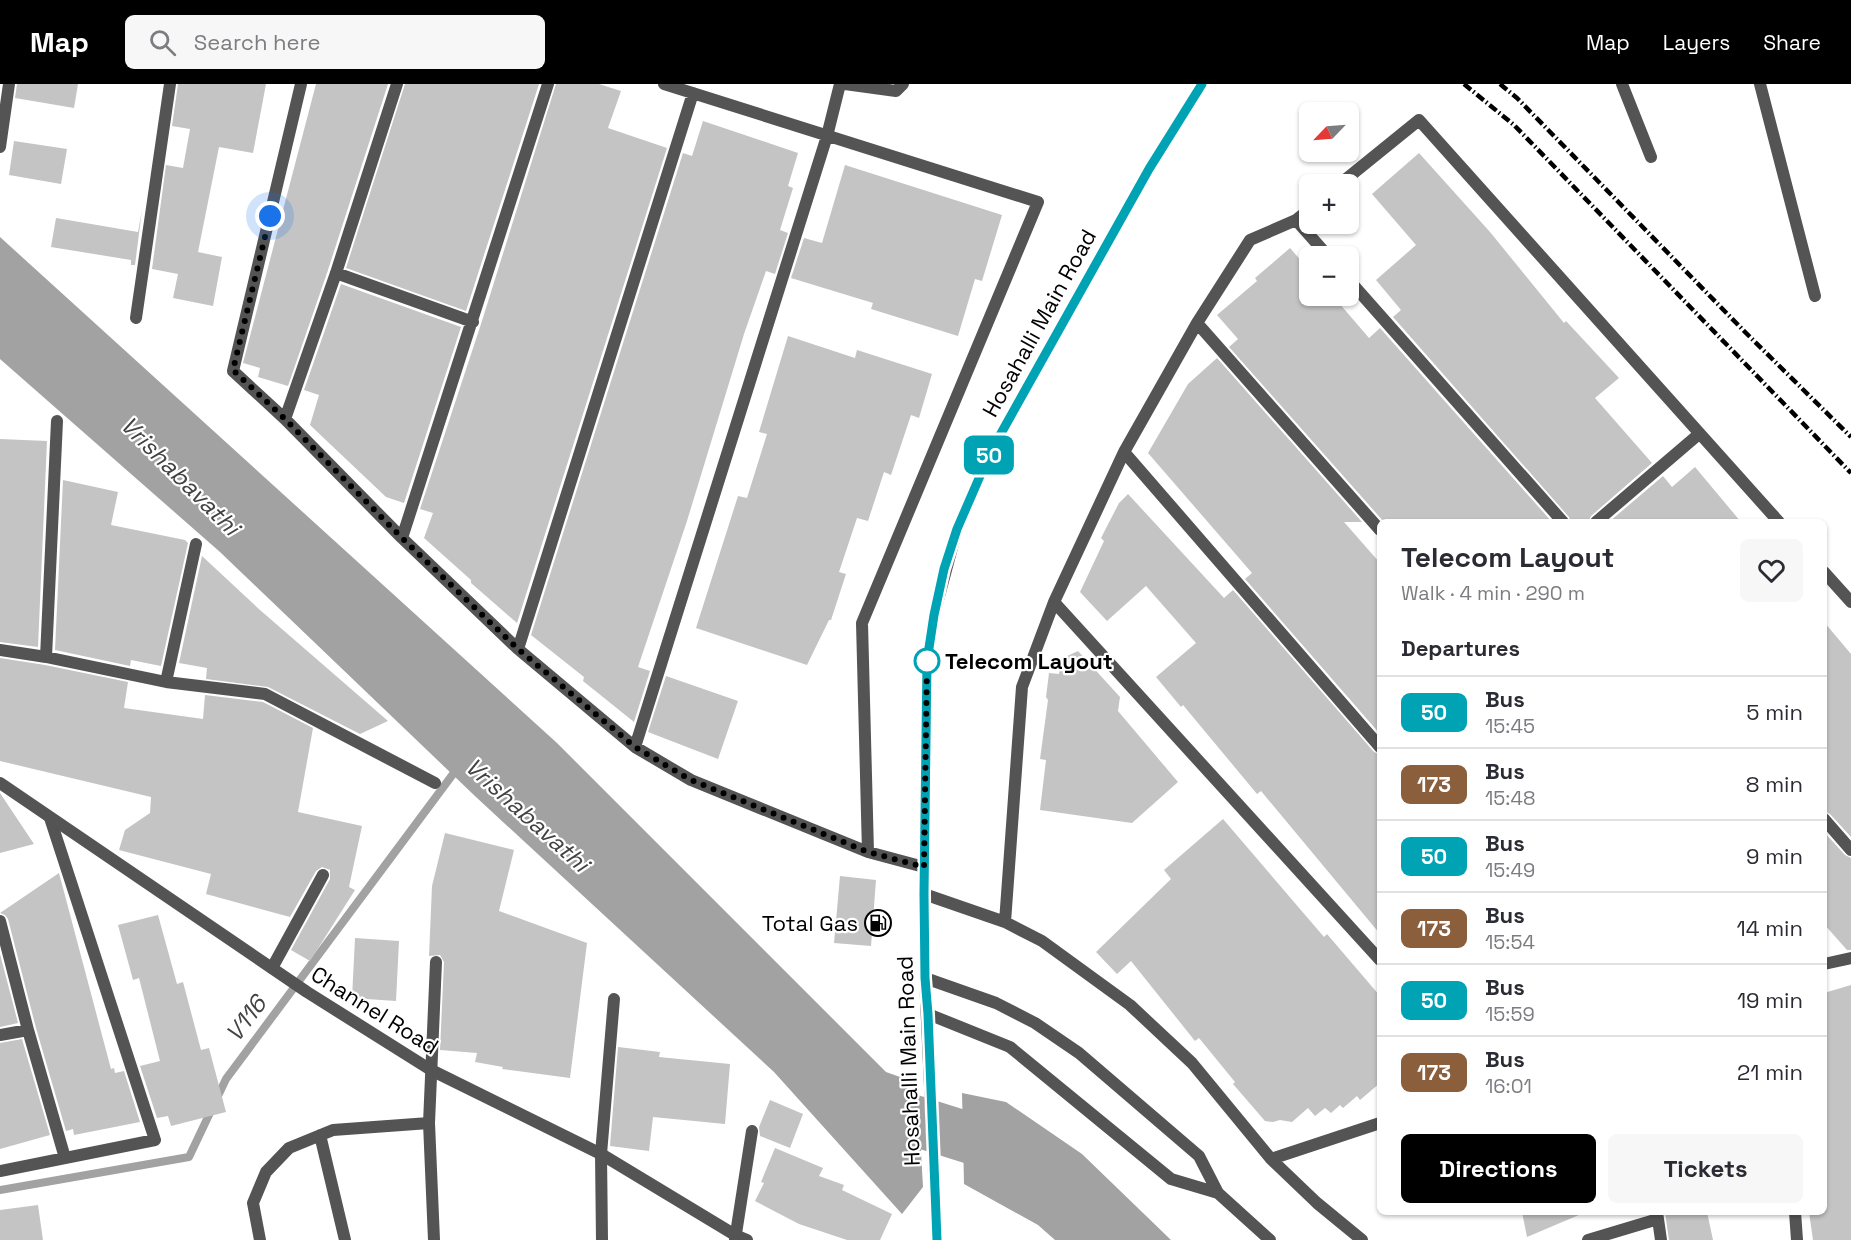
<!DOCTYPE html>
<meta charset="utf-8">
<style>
body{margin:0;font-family:"Space Grotesk",sans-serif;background:#f7f7f7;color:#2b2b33;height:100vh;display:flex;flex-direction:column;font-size:22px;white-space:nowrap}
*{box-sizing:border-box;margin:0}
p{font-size:20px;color:#7c7c81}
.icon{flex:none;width:33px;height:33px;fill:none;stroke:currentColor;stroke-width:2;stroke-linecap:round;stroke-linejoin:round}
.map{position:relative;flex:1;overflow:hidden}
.details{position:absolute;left:1377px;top:435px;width:450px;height:696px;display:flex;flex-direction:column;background:#fff;border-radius:9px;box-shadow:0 2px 4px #0004}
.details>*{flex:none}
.badge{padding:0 12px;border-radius:9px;font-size:21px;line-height:39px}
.needle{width:39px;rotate:245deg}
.fabs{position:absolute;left:1299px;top:18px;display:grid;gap:12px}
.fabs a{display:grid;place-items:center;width:60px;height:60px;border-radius:9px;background:#fff;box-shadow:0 2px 4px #0004;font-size:30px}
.you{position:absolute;width:30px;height:30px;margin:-15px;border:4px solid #fff;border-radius:50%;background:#1a73e8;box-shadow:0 0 0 9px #1a73e833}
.map>.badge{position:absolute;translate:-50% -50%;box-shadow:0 0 0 3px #fff}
h2{padding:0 24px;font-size:22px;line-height:54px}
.round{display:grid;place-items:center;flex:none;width:63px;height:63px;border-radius:9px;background:#f7f7f7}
.headline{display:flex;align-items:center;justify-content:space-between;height:102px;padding:0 24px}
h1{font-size:28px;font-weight:700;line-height:45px}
.button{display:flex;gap:12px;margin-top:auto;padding:12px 24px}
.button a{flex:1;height:69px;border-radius:9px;background:#000;color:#fff;font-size:24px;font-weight:700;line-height:69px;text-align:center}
.button a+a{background:#f7f7f7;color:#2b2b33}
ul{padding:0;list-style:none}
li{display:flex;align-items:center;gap:18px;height:72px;padding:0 24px;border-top:2px solid #e1e1e2}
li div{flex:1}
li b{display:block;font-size:22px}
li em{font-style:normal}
li .badge{min-width:66px;font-weight:700;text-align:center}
header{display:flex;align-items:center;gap:36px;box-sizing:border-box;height:84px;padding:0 30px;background:#000;color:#fff}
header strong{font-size:28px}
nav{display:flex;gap:33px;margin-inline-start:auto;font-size:21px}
.search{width:420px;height:54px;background:#f7f7f7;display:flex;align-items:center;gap:15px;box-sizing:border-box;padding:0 21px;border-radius:9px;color:#7c7c81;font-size:22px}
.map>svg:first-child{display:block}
.water{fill:#a2a2a2}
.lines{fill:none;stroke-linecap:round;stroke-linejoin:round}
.stream{stroke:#a2a2a2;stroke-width:8}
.river{stroke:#a2a2a2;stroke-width:51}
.building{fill:#c4c4c4}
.service{stroke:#545454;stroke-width:12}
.minor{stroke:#545454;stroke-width:12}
.tertiary{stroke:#545454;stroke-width:12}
.rail{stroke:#000;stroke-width:4.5;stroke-dasharray:9 3 1.5 3;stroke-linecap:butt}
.line-casing{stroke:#fff;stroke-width:14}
.line{stroke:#00a3b4;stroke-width:9}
.walk{stroke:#000;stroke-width:6;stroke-dasharray:0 10.8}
.stop-dot{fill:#fff;stroke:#00a3b4;stroke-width:3}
.labels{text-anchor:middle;stroke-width:4.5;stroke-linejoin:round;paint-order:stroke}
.street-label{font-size:22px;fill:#000;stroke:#fff}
.stop-label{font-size:22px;font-weight:bold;fill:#000;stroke:#fff;text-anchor:start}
.poi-label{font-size:22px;fill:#000;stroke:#fff;text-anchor:end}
.water-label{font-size:24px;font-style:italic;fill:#434343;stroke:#fff}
</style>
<header>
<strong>Map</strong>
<div class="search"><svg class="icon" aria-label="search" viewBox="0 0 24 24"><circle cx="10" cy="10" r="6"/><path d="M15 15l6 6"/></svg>Search here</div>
<nav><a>Map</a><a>Layers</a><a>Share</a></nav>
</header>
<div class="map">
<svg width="1851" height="1156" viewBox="0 0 1851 1156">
<rect width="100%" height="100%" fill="#fff"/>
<path class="water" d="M 0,153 L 557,659 L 886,988 L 917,999 L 923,1103 L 902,1130 L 774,988 L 476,713 L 220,468 L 0,275 Z
M 962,1009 L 1006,1018 L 1082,1070 L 1171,1156 L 1055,1156 L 1038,1141 L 964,1100 Z"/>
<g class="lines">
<path class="stream" d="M 0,1106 L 189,1073 L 226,995 L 459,682"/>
<path class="river" d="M 852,1017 L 1027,1072 L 1117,1156"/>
</g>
<path class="building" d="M 17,0 L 78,0 L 74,24 L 15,14 Z
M 178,0 L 266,0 L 253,69 L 219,63 L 198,168 L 222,173 L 213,222 L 173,214 L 178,190 L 152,185 L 166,81 L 183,84 L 190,45 L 172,42 Z
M 316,0 L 388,0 L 328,186 L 288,302 L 258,293 L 260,284 L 243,279 Z
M 405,0 L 539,0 L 466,227 L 346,184 Z
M 556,0 L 599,0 L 621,7 L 608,44 L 667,64 L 517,539 L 471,499 L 471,496 L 424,454 L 433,429 L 420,425 L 481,240 Z
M 703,37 L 798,69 L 788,102 L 793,104 L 780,146 L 788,149 L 775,190 L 766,187 L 744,250 L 687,437 L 638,583 L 650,587 L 634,638 L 583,597 L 584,593 L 531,551 L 683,69 L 692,72 Z
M 14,57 L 67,65 L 61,100 L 9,91 Z
M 1419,69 L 1490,148 L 1564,239 L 1566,237 L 1619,294 L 1595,314 L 1652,379 L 1591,432 L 1588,438 L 1571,438 L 1569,433 L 1393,233 L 1401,226 L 1376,196 L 1416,161 L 1372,110 Z
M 845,81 L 1002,131 L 982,197 L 975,195 L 958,252 L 871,225 L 873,219 L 791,194 L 804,154 L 822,159 Z
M 142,126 L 135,181 L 131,181 L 131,176 L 51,163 L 56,134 L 138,148 Z
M 1290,164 L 1310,187 L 1310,212 L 1333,212 L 1369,254 L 1380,244 L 1552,438 L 1384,438 L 1229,263 L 1238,255 L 1217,231 L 1257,197 L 1255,194 Z
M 341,200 L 461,243 L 404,419 L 386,413 L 310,341 L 319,311 L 304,306 Z
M 788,252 L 855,274 L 857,266 L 932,290 L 919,334 L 911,331 L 891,391 L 884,388 L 868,437 L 857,434 L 839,488 L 846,490 L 831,536 L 829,536 L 807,581 L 696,544 L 738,412 L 747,414 L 767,350 L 759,348 Z
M 1217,274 L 1362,438 L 1344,438 L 1380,479 L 1380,650 L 1245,495 L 1252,489 L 1148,369 L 1188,300 Z
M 0,355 L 47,357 L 38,563 L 0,558 Z
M 1695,383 L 1741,438 L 1609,438 L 1663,392 L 1672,403 Z
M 63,396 L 118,408 L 111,441 L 185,456 L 188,459 L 161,582 L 131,576 L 130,582 L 55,566 Z
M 1128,410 L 1224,514 L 1233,506 L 1374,668 L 1380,671 L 1380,850 L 1261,707 L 1257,710 L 1183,621 L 1181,623 L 1156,593 L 1196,559 L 1146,502 L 1107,537 L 1080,508 L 1104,457 L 1101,454 L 1119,419 Z
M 202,472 L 260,526 L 388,637 L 360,650 L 268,603 L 206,595 L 207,584 L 179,579 Z
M 1824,538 L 1851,570 L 1851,753 L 1830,730 L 1824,727 Z
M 1078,567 L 1120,613 L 1118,627 L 1178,698 L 1132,739 L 1040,726 L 1046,676 L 1040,675 L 1048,616 L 1046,613 L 1049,589 L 1059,590 L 1061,575 Z
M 0,574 L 45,581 L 128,598 L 124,624 L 203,635 L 205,611 L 263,618 L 313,644 L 298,728 L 362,742 L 349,803 L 355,806 L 310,877 L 291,866 L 330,795 L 330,786 L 322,783 L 316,787 L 290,833 L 206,810 L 211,790 L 119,766 L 125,746 L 150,729 L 151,713 L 0,677 Z
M 666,592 L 738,617 L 718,675 L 648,648 Z
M 0,709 L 34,760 L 0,769 Z
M 1223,735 L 1324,853 L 1327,850 L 1380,912 L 1380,999 L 1360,1016 L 1357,1012 L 1343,1024 L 1340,1021 L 1331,1029 L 1325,1024 L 1315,1032 L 1308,1024 L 1292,1038 L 1280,1036 L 1273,1038 L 1265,1037 L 1233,1000 L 1235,998 L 1199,954 L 1195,957 L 1131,877 L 1117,890 L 1096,868 L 1171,795 L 1164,786 Z
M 1824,748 L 1845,771 L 1851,774 L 1851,866 L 1847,866 L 1824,840 Z
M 445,749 L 514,766 L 499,827 L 587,859 L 570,994 L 502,985 L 503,983 L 475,978 L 477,969 L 440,966 L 444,878 L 440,871 L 429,872 L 432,802 Z
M 59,789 L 111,985 L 114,984 L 115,989 L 124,987 L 140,1038 L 74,1051 L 73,1045 L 66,1047 L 36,944 L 8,835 L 5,831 L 0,829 Z
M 840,792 L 876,796 L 871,862 L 834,859 Z
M 158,831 L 177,900 L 183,898 L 201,966 L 209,964 L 226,1028 L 171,1042 L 168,1032 L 157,1034 L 140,982 L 160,977 L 139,894 L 133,896 L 118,841 Z
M 355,854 L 399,857 L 396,917 L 352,914 Z
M 0,870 L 18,939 L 0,943 Z
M 1851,901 L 1851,1156 L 1813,1156 L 1809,1128 L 1824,1128 L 1824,909 Z
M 22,955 L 50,1051 L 0,1065 L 0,959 Z
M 618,963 L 660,968 L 659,973 L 730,980 L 725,1040 L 653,1033 L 649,1067 L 610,1062 Z
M 770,1016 L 803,1030 L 790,1064 L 760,1052 L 759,1043 Z
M 775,1064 L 823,1084 L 819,1092 L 844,1101 L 842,1106 L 892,1130 L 880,1156 L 847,1156 L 799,1140 L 755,1117 L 764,1099 L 761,1098 Z
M 38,1121 L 43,1156 L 0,1156 L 0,1126 Z
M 1522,1128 L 1586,1128 L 1527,1153 Z
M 1665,1128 L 1707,1128 L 1713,1156 L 1669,1156 Z"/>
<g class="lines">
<path class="service" d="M 845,0 L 896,7 L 903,0
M 827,52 L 840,0
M 272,884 L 323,791"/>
<path class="minor" d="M 397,0 L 336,189 L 285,335 L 402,454 L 518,565 L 635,663 L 691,696 L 868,768 L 924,783
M 664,0 L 1038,118 L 862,539 L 868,768
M 1622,0 L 1651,73
M 1760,0 L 1815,212
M 0,63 L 9,0
M 1340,100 L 1419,36 L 1779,438
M 1296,136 L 1328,172
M 336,189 L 473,238
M 1348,195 L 1563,438
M 136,234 L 170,0
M 1197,239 L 1380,446
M 285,335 L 233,287 L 301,0
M 1124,368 L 1380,663
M 1596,438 L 1699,350
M 402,454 L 548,0
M 1824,488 L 1851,518
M 1054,518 L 1380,876
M 518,565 L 693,9
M 0,566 L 46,573 L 166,598 L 265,610 L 435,699
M 46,573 L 57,337
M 166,598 L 196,460
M 635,663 L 827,52
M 1824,735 L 1851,766
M 924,810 L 1005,838 L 1042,857 L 1130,921 L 1192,979 L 1271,1075 L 1380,1039
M 0,837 L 28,946
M 1005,838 L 1022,603 L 1054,518 L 1124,368 L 1197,239 L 1250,156 L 1296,136 L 1310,125
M 1824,880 L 1851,874
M 0,951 L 28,946 L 65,1074
M 320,1051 L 345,1156
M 1271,1075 L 1317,1119 L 1362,1156
M 0,1087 L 155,1056 L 50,734
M 1657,1128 L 1661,1156
M 1795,1128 L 1797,1156
M 260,1156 L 253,1119 L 266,1088 L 289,1064 L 333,1046 L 429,1039
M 434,1156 L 429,1039 L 436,878
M 602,1156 L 601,1070 L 614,915
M 735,1156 L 752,1047
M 1588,1156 L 1658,1135"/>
<path class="tertiary" d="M 0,699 L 307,908 L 431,986 L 601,1070 L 735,1151 L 747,1156
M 925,894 L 996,919 L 1035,939 L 1079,969 L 1199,1072 L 1218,1109 L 1270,1156
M 928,930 L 1010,963 L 1171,1095 L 1218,1109
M 937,1156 L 925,894 L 924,810 L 927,577 L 934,531 L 957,445 L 990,369 L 1149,85 L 1202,0"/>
<path class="rail" d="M 1464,0 L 1514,41 L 1851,389
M 1500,0 L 1517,14 L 1744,247 L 1851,353"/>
</g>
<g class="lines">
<defs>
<path id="line" d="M 937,1156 L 928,930 L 925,894 L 924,810 L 927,577 L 934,531 L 944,485 L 957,445 L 990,369 L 1149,85 L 1202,0"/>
</defs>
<use href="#line" class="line-casing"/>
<use href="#line" class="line"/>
<path class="walk" d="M 270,132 L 233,286 L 285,335 L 402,454 L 518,565 L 635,663 L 691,696 L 868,768 L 924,783 L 927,577"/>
</g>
<defs>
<symbol id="fuel-ring" viewBox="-11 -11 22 22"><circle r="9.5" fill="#fff" stroke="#000" stroke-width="1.5"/><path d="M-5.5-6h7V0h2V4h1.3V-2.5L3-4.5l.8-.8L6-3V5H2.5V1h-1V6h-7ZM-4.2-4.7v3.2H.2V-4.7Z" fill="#000"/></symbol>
</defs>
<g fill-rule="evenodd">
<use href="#fuel-ring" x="863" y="824" width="30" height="30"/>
</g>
<circle class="stop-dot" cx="927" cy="577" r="12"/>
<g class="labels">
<g class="street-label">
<text transform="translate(1039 239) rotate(-61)" y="8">Hosahalli Main Road</text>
<text transform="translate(375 926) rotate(32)" y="8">Channel Road</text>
<text transform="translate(908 977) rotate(-92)" y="8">Hosahalli Main Road</text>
</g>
<g class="stop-label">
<text x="945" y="585">Telecom Layout</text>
</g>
<g class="poi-label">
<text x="858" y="847">Total Gas</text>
</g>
<g class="water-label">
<text transform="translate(180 392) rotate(45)" y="8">Vrishabavathi</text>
<text transform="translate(527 731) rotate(42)" y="8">Vrishabavathi</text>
<text transform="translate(246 935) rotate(-53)" y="8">V116</text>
</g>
</g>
</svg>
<div class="fabs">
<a><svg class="needle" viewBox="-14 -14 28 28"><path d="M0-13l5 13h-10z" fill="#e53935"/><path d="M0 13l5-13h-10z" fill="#7c7c81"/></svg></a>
<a>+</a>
<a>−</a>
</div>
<div class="you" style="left:270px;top:132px"></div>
<b class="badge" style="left:989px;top:371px;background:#00a3b4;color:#fff">50</b>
<section class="details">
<div class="headline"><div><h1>Telecom Layout</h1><p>Walk · 4 min · 290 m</p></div><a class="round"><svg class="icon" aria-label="heart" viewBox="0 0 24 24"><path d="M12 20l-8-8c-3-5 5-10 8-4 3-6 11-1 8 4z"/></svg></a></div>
<h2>Departures</h2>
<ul>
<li><span class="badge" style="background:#00a3b4;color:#fff">50</span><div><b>Bus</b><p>15:45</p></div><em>5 min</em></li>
<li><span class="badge" style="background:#8b5e3c;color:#fff">173</span><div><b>Bus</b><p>15:48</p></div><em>8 min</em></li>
<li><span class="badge" style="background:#00a3b4;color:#fff">50</span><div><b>Bus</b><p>15:49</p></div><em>9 min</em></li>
<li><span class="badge" style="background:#8b5e3c;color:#fff">173</span><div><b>Bus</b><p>15:54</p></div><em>14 min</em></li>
<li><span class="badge" style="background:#00a3b4;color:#fff">50</span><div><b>Bus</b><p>15:59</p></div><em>19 min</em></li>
<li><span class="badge" style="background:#8b5e3c;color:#fff">173</span><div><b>Bus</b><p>16:01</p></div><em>21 min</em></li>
</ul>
<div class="button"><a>Directions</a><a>Tickets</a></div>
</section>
</div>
